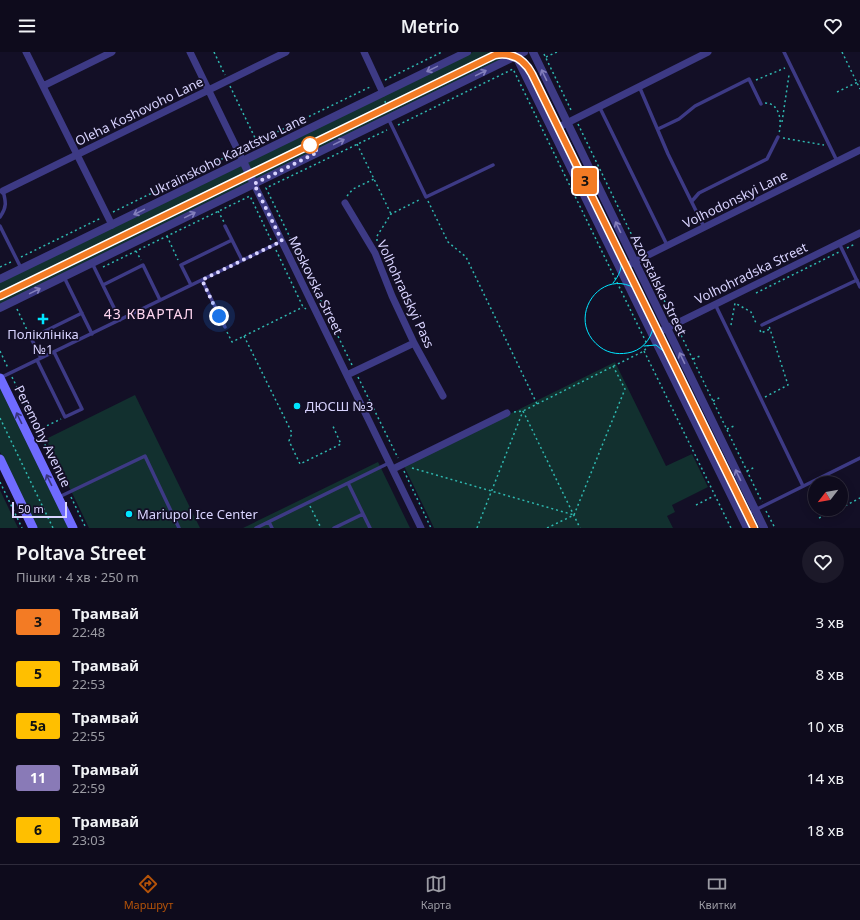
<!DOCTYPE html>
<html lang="uk">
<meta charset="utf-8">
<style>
body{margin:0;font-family:"Noto Sans",sans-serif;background:#1c1929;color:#f1f3f6;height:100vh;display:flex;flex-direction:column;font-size:15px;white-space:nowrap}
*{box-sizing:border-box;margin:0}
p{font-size:13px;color:#9b9ba3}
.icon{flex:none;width:22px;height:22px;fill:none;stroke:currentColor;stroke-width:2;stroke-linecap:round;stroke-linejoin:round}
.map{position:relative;height:476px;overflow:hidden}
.panel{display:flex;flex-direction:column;background:#0e0b1c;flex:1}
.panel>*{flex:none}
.badge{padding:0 8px;border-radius:3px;font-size:14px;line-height:26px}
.needle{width:26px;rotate:239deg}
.buttons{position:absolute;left:808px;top:424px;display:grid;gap:8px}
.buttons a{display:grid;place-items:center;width:40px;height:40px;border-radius:50%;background:#0e0b1c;box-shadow:0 2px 10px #0003,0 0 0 1px #2e2b3b;font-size:20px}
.scale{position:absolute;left:12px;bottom:10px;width:55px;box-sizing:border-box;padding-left:4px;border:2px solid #d9d4ff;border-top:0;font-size:11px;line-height:14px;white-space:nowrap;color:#d9d4ff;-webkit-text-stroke:3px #130f26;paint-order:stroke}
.you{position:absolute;width:20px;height:20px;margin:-10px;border:3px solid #fff;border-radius:50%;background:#1a73e8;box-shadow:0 0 0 6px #1a73e833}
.map>.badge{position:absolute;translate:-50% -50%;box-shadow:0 0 0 2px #fff}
.round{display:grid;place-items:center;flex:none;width:42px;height:42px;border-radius:21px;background:#1c1929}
.headline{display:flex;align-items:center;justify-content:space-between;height:68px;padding:0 16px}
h1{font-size:19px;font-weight:600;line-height:30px}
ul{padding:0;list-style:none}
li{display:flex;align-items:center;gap:12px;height:52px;padding:0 16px}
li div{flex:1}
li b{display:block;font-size:15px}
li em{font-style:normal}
li .badge{min-width:44px;font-weight:700;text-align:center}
header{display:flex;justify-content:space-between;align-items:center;height:52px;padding:0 16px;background:#0e0b1c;font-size:18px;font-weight:600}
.tab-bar{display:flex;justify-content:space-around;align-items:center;height:56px;border-top:1px solid #2e2b3b;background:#0e0b1c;font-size:11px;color:#9b9ba3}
.tab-bar a{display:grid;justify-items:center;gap:2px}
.tab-bar .on{color:#b45309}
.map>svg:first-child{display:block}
.green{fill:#12302f}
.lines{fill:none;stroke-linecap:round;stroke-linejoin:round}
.path{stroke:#2fb8b0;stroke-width:1.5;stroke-dasharray:2 3;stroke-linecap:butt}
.service{stroke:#3d3a85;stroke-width:3.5}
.minor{stroke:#3d3a85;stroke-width:7}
.tertiary{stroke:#3d3a85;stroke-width:8}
.secondary{stroke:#6f6bff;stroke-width:9}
.tram{stroke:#00e5ff;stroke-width:1}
.oneway{stroke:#837fbc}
.oneway2{stroke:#38347d}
.line-casing{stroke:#fff;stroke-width:9}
.line{stroke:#f37b24;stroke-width:6}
.walk{stroke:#d9d4ff;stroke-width:4;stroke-dasharray:0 7.2}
.stop-dot{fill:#fff;stroke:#f37b24;stroke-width:2}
.poi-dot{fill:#00e5ff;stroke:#130f26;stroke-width:1.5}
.labels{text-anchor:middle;stroke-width:3.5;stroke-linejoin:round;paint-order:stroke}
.street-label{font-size:13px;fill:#d9d4ff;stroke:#130f26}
.poi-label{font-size:13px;fill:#d9d4ff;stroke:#130f26;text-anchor:start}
.neighbourhood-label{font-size:14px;letter-spacing:1px;fill:#ffd6f0;stroke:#130f26}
</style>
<header><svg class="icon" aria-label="menu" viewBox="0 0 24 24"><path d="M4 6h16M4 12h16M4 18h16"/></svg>Metrio<svg class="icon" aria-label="heart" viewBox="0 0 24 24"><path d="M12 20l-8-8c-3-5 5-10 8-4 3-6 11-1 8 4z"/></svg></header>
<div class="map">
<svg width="860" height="476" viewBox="0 0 860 476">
<rect width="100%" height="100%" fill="#130f26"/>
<path class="green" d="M 473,0 L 512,0 L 513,3 L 255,129 L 246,110 Z
M 242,112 L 251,131 L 0,253 L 0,230 Z
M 615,310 L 666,414 L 692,402 L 708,435 L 672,453 L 675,460 L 667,464 L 673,476 L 434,476 L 404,414 Z
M 0,334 L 69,476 L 37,476 L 0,400 Z
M 135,343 L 200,476 L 89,476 L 46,387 Z
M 378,410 L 410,476 L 243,476 Z
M 0,438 L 18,476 L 0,476 Z"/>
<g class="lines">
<path class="path" d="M 214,0 L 225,23
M 842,0 L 860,37
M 544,2 L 572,60
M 546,5 L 557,0
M 385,28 L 442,0
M 756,28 L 785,16
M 230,34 L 257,90
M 837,40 L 860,29
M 385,49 L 387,59
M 765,51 C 780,51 782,70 779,81
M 782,70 L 789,23
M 578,72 L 640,200
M 398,73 L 513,17 L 648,294
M 783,86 L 824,93
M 357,92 L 391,162
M 246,95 L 372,34
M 347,144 L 353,137 L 374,127
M 428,149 L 448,190 L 466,205 L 537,352
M 218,159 L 224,170
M 113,160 L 230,103
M 167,184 L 178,208
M 377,189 L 377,184 L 391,162 L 421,147
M 847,196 L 855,192
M 276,198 L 303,255 L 306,257
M 136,199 L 141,208
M 21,205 L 101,166
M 647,212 L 673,267
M 0,215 L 13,209
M 103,215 L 250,144 L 271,188
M 756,241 L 839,200
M 17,257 L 29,282
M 731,273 L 735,251 L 751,260 L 756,271
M 760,278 L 761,281 L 770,277
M 679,279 L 762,450
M 227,280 L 232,290 L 303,255
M 244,284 L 292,381 L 289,389 L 300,412 L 341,392 L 332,372
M 0,299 L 8,316
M 644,299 L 731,476
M 693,307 L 700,304
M 352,313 L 266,136 L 387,78
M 12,325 L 66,436
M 358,325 L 398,406
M 765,345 L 788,333 L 769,274
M 713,349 L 721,345
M 523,359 L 580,476
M 514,360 L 523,359 L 644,299 L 648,294
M 0,366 L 53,476
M 727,377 L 734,374
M 38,378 L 61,367
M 412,416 L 574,463
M 404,419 L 431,476
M 747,419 L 755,415
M 0,430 L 22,476
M 71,445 L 86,476
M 696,453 L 714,444
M 310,454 L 321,476
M 841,456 L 860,446
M 766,459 L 775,476
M 819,466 L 838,457
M 477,476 L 523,359
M 547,476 L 574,463 L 625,337 L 613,314"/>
<path class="service" d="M 784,0 L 837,109
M 639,34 L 668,102 L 704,175
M 599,54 L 667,193
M 388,66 L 426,145 L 493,113
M 658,77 L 679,67 L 695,54 L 749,27 L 761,52
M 692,149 L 699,141 L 767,107 L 778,85
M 0,165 C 7,155 6,150 3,139
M 0,174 L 21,216
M 225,174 L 242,208
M 839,191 L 860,235
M 92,211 L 120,268
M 64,225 L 92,282
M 202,228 L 225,275
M 103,233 L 143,213 L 160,248
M 191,233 L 181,213 L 232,188
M 715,252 L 803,434
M 762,273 L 857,228
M 41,306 L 31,286 L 82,261
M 37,308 L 65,365 L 82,357 L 54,300
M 0,326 L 282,189
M 348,431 L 370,476
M 59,445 L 145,404 L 179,476
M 741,465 L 860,406
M 269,470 L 272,476
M 256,476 L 389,411
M 334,476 L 363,462"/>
<path class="minor" d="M 26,0 L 112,173
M 190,0 L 243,109
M 364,0 L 383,41
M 43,34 L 112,0
M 553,78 L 708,0
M 254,132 L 421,476
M 3,139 L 286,0
M 345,151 L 375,201 L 392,244 L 414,291 L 443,344
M 620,217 L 860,98
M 653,283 L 860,181
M 347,323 L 414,291
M 393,417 L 507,361"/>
<path class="tertiary" d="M 514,0 L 747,476
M 533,0 L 764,476
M 243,109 L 254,132
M 0,227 L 467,0
M 0,256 L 524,0"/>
<path class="secondary" d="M 0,326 L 73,476
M 0,407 L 33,476"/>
<path class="tram" d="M 613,231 C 619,224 623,215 621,205
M 639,239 C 602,211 563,267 600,295 C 609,302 621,303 632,300 C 645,296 653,284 654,270
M 0,244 L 495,3 C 512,0 524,7 532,22 L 754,476
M 644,294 L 656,293 L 668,303"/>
</g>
<defs><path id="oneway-shaft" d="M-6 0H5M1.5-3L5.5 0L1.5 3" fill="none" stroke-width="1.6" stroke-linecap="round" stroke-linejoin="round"/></defs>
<g class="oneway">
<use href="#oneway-shaft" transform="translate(432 17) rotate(154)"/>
<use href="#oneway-shaft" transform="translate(481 21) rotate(-26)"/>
<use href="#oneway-shaft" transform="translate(544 23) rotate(-116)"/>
<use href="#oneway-shaft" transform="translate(339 90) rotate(-26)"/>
<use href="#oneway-shaft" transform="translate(139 160) rotate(154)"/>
<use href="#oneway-shaft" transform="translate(190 163) rotate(-26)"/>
<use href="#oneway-shaft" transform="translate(618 175) rotate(-116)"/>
<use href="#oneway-shaft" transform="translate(35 239) rotate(-26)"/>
<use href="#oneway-shaft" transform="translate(682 306) rotate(-116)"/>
<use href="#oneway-shaft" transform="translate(738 423) rotate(-116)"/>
</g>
<g class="oneway2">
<use href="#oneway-shaft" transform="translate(19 366) rotate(-116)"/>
<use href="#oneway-shaft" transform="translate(49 428) rotate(-116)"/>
</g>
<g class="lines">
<defs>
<path id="line" d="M 0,244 L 495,3 C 512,0 524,7 532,22 L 754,476"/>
</defs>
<use href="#line" class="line-casing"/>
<use href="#line" class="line"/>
<path class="walk" d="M 219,264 L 202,228 L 282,189 L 254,132 L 318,100 L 310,93"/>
</g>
<circle class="stop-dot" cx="310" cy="93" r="8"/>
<g class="poi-dot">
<path d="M41 261h4v4h4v4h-4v4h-4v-4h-4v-4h4z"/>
<circle cx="297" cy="354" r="4"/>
<circle cx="129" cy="462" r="4"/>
</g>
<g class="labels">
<g class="street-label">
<text transform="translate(139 59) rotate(-26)" y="5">Oleha Koshovoho Lane</text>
<text transform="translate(228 103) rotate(-26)" y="5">Ukrainskoho Kazatstva Lane</text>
<text transform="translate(735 147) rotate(-26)" y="5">Volhodonskyi Lane</text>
<text transform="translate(751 221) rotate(-26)" y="5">Volhohradska Street</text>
<text transform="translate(316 233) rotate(64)" y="5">Moskovska Street</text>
<text transform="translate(659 233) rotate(64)" y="5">Azovstalska Street</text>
<text transform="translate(406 242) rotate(65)" y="5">Volhohradskyi Pass</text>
<text transform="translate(43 384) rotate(64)" y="5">Peremohy Avenue</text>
</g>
<g class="poi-label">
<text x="43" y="287" text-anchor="middle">Поліклініка<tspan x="43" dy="15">№1</tspan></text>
<text x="305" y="359">ДЮСШ №3</text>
<text x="137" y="467">Mariupol Ice Center</text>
</g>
<g class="neighbourhood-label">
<text x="149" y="267">43 КВАРТАЛ</text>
</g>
</g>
</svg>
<div class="buttons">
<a><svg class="needle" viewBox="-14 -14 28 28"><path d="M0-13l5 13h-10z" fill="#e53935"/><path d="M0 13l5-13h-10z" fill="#9b9ba3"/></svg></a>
</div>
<div class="scale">50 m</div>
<div class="you" style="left:219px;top:264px"></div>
<b class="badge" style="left:585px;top:129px;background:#f37b24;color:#111">3</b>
</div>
<section class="panel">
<div class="headline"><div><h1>Poltava Street</h1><p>Пішки · 4 хв · 250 m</p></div><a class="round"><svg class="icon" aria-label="heart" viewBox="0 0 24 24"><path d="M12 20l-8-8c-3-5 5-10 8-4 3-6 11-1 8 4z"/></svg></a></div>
<ul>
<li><span class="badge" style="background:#f37b24;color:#111">3</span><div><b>Трамвай</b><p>22:48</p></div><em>3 хв</em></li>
<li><span class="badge" style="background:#ffbf00;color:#111">5</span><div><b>Трамвай</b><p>22:53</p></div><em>8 хв</em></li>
<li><span class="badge" style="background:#ffbf00;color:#111">5а</span><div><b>Трамвай</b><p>22:55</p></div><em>10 хв</em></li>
<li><span class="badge" style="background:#897ab7;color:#fff">11</span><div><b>Трамвай</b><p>22:59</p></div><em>14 хв</em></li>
<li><span class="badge" style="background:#ffbf00;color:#111">6</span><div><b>Трамвай</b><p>23:03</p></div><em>18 хв</em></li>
</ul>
</section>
<nav class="tab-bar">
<a class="on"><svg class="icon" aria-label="directions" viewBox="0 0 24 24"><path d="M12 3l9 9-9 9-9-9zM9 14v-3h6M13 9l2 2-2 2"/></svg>Маршрут</a>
<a><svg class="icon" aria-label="map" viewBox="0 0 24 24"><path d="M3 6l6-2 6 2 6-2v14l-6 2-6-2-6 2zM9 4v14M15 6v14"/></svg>Карта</a>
<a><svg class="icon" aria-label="tickets" viewBox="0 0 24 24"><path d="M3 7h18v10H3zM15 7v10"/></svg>Квитки</a>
</nav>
